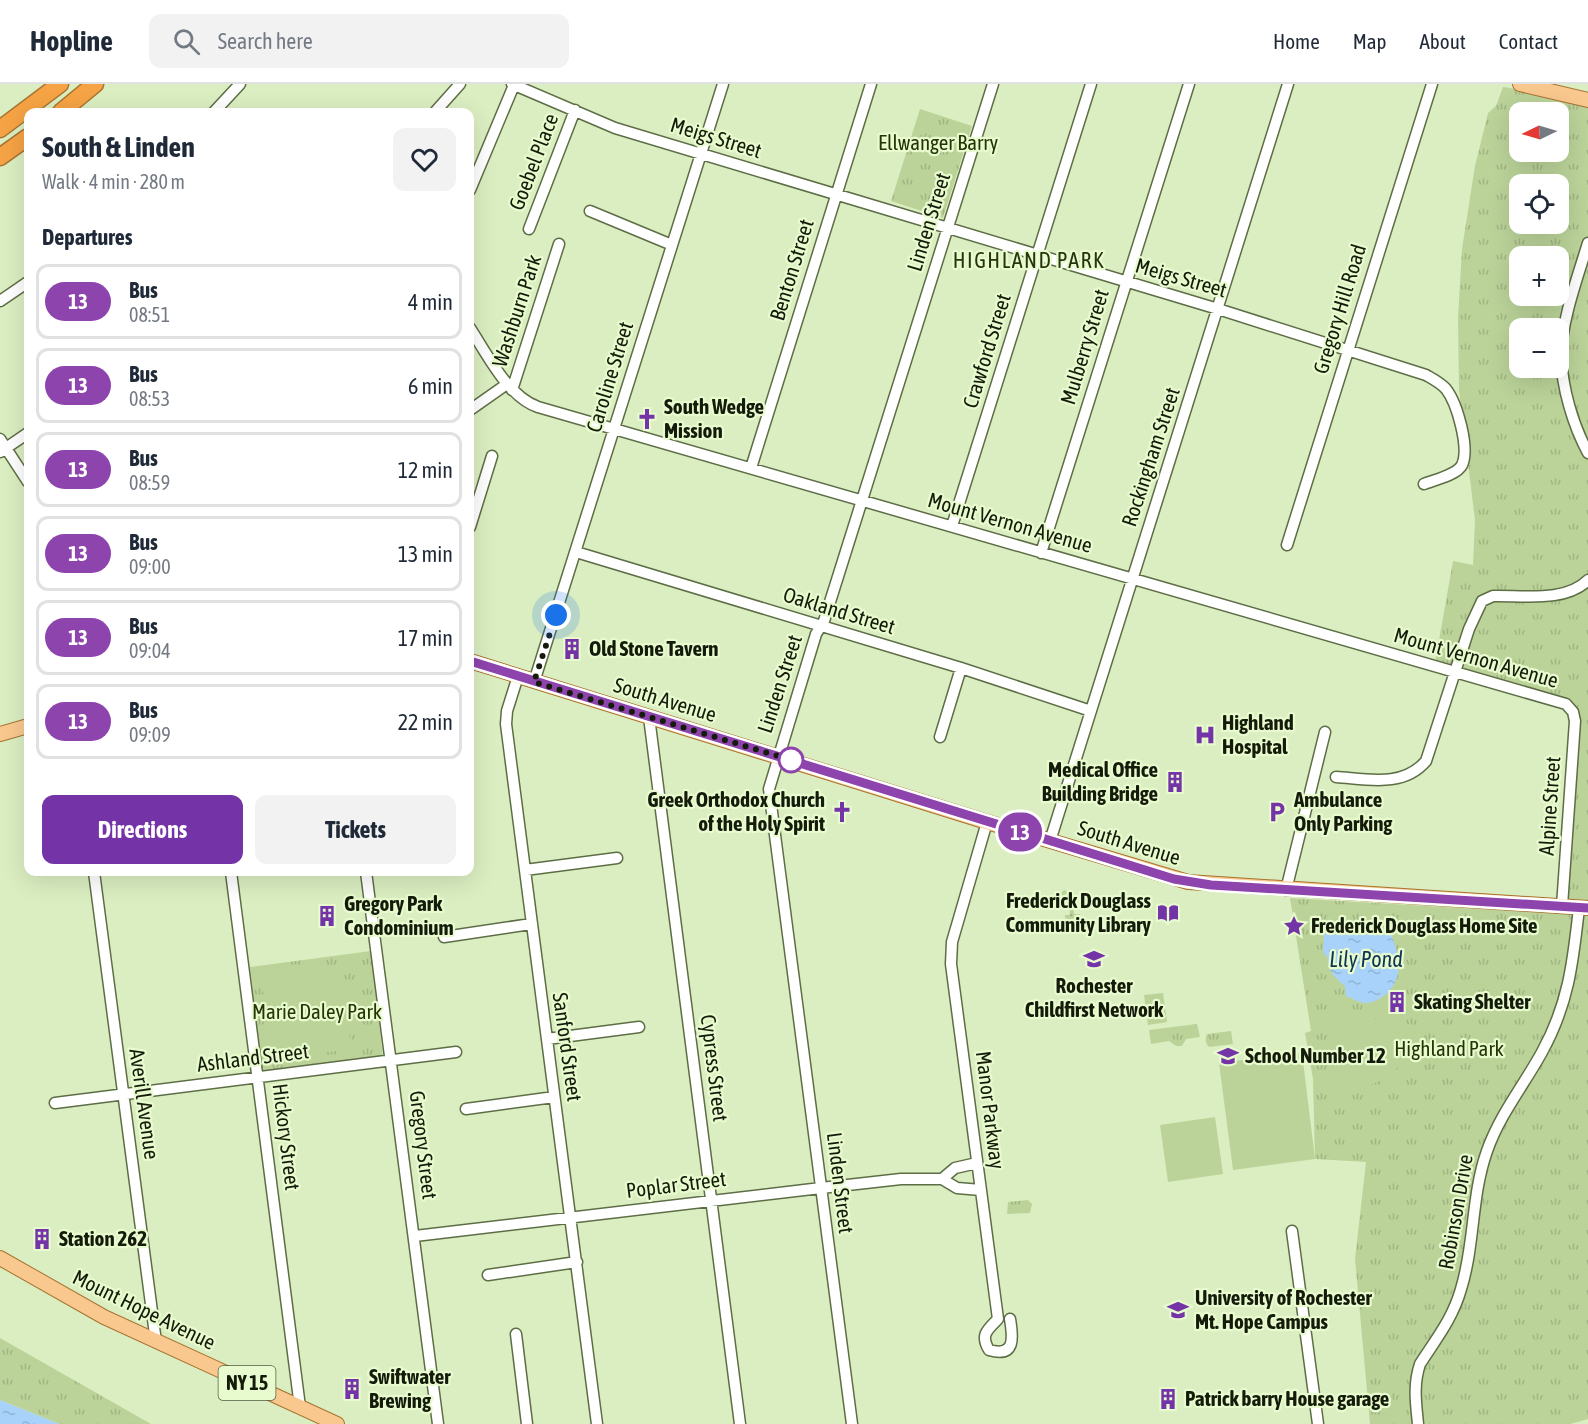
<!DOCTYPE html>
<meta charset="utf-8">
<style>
body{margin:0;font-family:"Asap Condensed",sans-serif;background:#f2f2f3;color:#1f2937;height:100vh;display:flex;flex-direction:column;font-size:22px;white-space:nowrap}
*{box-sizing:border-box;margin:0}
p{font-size:20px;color:#747a83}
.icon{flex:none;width:33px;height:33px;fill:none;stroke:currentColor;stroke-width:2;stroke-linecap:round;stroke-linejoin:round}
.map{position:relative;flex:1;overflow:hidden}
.drawer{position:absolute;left:24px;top:24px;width:450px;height:768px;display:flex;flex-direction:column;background:#fff;border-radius:12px;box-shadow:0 6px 24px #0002}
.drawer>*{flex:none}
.badge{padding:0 12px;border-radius:20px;font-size:21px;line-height:39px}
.needle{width:39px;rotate:265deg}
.fabs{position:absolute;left:1509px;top:18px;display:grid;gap:12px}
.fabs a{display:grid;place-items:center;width:60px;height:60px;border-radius:12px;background:#fff;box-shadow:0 6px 24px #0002;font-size:30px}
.you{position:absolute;width:30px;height:30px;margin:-15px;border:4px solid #fff;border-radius:50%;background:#1a73e8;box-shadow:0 0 0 9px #1a73e833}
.map>.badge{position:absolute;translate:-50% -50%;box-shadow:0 0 0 3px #fff}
h2{padding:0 18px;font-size:22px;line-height:54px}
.round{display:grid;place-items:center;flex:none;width:63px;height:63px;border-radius:12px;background:#f2f2f3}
.summary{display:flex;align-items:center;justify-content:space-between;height:102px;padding:0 18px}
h1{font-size:28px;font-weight:700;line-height:45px}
.primary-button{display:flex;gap:12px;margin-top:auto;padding:12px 18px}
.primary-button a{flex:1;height:69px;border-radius:12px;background:#7533a8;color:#fff;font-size:24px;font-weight:700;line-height:69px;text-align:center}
.primary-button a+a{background:#f2f2f3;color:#1f2937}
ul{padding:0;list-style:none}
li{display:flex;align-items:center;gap:18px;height:75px;margin:0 12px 9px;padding:0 6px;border:3px solid #e0e1e3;border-radius:12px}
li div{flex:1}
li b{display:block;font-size:22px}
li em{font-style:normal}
li .badge{min-width:66px;font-weight:700;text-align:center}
header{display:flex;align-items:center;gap:36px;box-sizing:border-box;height:84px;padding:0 30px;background:#fff;border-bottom:2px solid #e0e1e3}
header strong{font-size:28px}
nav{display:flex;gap:33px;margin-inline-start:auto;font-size:21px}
.search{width:420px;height:54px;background:#f2f2f3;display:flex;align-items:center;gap:15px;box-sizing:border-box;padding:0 21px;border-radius:12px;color:#747a83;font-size:22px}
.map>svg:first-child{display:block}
.grass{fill:url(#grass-dots)}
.park{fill:url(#park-tufts);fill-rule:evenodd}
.garden{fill:#bbd399}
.water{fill:url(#water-ripples)}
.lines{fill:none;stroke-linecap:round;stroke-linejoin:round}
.minor-casing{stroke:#5d6d45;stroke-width:13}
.major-casing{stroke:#a77330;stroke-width:16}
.highway-casing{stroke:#a77330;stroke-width:19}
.minor{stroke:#fff;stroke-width:10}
.major{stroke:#f9c88f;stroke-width:14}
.highway{stroke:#f5a344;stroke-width:16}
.line-casing{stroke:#fff;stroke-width:14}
.line{stroke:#8e44ad;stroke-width:9}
.walk{stroke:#151b0a;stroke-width:6;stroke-dasharray:0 10.8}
.stop-dot{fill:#fff;stroke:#8e44ad;stroke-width:3}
.labels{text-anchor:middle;stroke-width:4.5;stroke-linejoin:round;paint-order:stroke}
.shield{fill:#e8fbce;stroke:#545e45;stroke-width:1.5}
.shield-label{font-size:20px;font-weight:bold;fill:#151b0a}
.street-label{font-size:21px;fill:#151b0a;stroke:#e8fbce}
.park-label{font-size:21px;fill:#253405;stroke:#e8fbce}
.poi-label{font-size:21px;font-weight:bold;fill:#151b0a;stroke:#e8fbce;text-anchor:start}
.neighbourhood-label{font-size:22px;letter-spacing:1.5px;fill:#27340e;stroke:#e8fbce}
.water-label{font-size:22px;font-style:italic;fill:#0c3454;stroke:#e8fbce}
</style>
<header>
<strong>Hopline</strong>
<div class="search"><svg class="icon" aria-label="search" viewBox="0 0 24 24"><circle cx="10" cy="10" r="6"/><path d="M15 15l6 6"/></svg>Search here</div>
<nav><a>Home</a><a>Map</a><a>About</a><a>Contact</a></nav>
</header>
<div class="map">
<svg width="1588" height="1340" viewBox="0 0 1588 1340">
<defs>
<pattern id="grass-dots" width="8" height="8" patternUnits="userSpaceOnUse" patternTransform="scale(1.5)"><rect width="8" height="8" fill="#bbd399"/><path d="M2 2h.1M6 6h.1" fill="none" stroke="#a0b582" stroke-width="1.8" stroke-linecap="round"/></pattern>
<pattern id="park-tufts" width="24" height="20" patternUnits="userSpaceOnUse" patternTransform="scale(1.5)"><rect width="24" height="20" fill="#bbd399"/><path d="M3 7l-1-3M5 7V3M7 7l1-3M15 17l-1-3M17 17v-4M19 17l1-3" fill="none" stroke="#a0b582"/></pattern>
<pattern id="water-ripples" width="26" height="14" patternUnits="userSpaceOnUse" patternTransform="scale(1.5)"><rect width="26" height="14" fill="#a8d2f9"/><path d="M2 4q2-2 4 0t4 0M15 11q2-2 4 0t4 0" fill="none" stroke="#90b4d4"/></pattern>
</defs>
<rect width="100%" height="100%" fill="#dbeec1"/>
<path class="grass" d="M 1064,806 L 1078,812 L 1072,814 L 1074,830 L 1080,830 L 1078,835 L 1069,836 L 1065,834 L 1065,831 L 1070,831 L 1068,811 L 1062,812 L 1061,809 Z"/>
<path class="park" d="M 1503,3 L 1567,13 L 1588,20 L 1588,1335 L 1570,1340 L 1370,1340 L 1355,1175 L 1366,1078 L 1315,1075 L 1313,995 L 1305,949 L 1311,947 L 1290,814 L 1566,830 L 1580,637 L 1577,626 L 1435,579 L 1453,477 L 1473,481 L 1475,436 L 1459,306 L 1458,234 L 1462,165 L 1475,82 L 1488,29 L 1496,22 ZM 1520,28 L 1558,28 L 1558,68 L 1520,68 ZM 1520,100 L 1558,100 L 1558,140 L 1520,140 ZM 1520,172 L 1558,172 L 1558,212 L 1520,212 ZM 1520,244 L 1558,244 L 1558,284 L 1520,284 Z
M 920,25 L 972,42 L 943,134 L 891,117 Z
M 371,867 L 383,974 L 263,990 L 250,883 Z
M 1197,940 L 1200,953 L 1186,955 L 1182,962 L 1176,962 L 1169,957 L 1151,960 L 1149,946 Z
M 1231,947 L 1233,960 L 1209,963 C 1205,959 1205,955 1207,950 Z
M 1028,1116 L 1032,1120 L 1030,1129 L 1007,1130 L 1008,1118 Z
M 0,1254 L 151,1340 L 59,1340 L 0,1316 Z"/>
<path class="garden" d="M 325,882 L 335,892 L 345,907 L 351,965 L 275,975 L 260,889 Z
M 1163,909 L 1167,938 L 1148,941 L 1144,911 Z
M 1334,929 L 1409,940 L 1407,972 L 1389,994 L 1363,1003 L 1334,1001 L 1328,934 Z
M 1302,969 L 1315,1075 L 1233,1086 L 1219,979 Z
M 1215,1033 L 1223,1090 L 1168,1098 L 1160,1041 Z"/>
<path class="water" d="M 1343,842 L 1388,844 C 1399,866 1407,897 1382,913 C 1376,917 1371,919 1364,919 C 1358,918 1352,914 1346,912 L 1345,902 C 1335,894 1327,886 1328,874 L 1323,868 L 1324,851 L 1329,844 Z
M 0,1316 L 54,1338 L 59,1340 L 0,1340 Z"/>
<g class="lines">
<defs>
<path id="minor" d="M 512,0 L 615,44 L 1218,225 L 1426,291 C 1433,295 1441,299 1446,305 C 1457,319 1470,364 1462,381 C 1457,391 1434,396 1424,400
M 214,28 L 240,0
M 435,28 L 460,0
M 470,106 L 514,1
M 590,127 L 672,161
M 529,145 L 575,26
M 1588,159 C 1578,192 1561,238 1561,272 C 1562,304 1573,341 1588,369
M 0,217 L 28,198
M 470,244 C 487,270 508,313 538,323 L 1566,620 L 1573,628 L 1575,637 L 1562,822
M 512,306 L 559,160
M 470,326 L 507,300
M 0,355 L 28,398
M 0,368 L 28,349
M 751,384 L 871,0
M 952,442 L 1091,0
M 470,443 L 492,372
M 1287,461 L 1432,0
M 576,468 L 961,584 L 1091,627
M 1041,469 L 1189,0
M 518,592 L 507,627 L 506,640 L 597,1340
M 534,598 L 723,0
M 649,633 L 740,1340
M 940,653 L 961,584
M 1336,693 C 1367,695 1403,704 1426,677 L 1469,545 L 1482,517 L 1493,512 C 1522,511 1565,519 1588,496
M 987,738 L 952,858 L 951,880 L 998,1235 C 987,1246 980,1251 989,1266 C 1016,1274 1013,1253 1010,1235
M 1050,757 L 1288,0
M 525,786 L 617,774
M 94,788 L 156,1258
M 231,788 L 300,1323
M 366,788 L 438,1340
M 1286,806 L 1325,648
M 444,853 L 531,840
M 547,955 L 639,943
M 55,1019 L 456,968
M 466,1025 L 554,1013
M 977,1079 L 955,1084 L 942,1095 L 957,1104 L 981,1106
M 1292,1147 L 1318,1340
M 415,1152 L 821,1104 L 901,1095 L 942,1095
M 488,1191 L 577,1178
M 516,1250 L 527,1340
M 852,1340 L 769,705 L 816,550 L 824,537 L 993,0
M 1418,1340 C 1416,1319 1413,1301 1420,1280 C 1436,1255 1453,1234 1461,1205 C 1475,1160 1471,1112 1487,1067 C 1500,1030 1524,1001 1542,968 C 1569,919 1573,877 1579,824"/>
<path id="major" d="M 1520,0 L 1588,16
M 470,577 L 987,738 L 1188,798 L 1588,824
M 0,650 L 28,642
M 0,1174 L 104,1233 L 337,1340"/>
<path id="highway" d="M 61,28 L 95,0
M 0,45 L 60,0
M 0,73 L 28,53"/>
</defs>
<use href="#minor" class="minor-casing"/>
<use href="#major" class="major-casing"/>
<use href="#highway" class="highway-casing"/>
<use href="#minor" class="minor"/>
<use href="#major" class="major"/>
<use href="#highway" class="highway"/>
</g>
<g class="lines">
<defs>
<path id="line" d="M 470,577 L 1174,795 L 1211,801 L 1588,824"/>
</defs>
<use href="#line" class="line-casing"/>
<use href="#line" class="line"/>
<path class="walk" d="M 556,531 L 534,598 L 791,676"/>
</g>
<defs>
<symbol id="church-bare" viewBox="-9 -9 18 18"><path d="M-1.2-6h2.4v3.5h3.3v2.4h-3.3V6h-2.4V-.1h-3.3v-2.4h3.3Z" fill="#7533a8" stroke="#e8fbce" stroke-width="2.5" paint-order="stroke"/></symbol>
<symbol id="building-bare" viewBox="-9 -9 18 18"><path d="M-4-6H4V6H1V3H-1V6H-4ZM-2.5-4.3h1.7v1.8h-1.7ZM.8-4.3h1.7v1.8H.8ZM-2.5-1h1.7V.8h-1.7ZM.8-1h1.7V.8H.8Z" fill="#7533a8" stroke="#e8fbce" stroke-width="2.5" paint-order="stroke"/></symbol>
<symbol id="hospital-bare" viewBox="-9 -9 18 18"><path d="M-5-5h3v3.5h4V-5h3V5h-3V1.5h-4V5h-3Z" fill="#7533a8" stroke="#e8fbce" stroke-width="2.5" paint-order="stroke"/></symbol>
<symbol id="parking-bare" viewBox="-9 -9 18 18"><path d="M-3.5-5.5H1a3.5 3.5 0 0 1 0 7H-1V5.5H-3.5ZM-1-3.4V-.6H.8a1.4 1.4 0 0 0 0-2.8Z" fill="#7533a8" stroke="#e8fbce" stroke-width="2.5" paint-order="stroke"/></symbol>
<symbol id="library-bare" viewBox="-9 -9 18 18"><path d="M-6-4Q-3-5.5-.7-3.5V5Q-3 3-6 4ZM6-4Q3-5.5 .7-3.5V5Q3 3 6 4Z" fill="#7533a8" stroke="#e8fbce" stroke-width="2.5" paint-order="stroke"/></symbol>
<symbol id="sight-bare" viewBox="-9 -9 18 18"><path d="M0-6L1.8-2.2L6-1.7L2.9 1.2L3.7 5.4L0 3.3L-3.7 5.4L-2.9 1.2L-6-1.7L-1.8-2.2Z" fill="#7533a8" stroke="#e8fbce" stroke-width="2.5" paint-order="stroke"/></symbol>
<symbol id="school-bare" viewBox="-9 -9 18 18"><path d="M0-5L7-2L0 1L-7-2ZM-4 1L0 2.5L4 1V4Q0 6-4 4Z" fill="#7533a8" stroke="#e8fbce" stroke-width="2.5" paint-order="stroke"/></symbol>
<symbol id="university-bare" viewBox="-9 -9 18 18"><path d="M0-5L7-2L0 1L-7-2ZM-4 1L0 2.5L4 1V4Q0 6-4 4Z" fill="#7533a8" stroke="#e8fbce" stroke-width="2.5" paint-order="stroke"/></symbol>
</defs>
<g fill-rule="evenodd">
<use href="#church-bare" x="632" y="320" width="30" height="30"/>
<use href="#building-bare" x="557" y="550" width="30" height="30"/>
<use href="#hospital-bare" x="1190" y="636" width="30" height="30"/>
<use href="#building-bare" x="1160" y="683" width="30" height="30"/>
<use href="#church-bare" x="827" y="713" width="30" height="30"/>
<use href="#parking-bare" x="1262" y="713" width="30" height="30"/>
<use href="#library-bare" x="1153" y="814" width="30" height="30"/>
<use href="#building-bare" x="312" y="817" width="30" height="30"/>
<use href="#sight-bare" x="1279" y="827" width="30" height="30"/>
<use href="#school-bare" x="1079" y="860" width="30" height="30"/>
<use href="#building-bare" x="1382" y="903" width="30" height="30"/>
<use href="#school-bare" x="1213" y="957" width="30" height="30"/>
<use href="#building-bare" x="27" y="1140" width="30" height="30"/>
<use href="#university-bare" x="1163" y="1211" width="30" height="30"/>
<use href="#building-bare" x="337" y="1290" width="30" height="30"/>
<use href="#building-bare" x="1153" y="1300" width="30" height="30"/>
</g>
<circle class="stop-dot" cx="791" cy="676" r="12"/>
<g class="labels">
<rect class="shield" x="218.5" y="1282" width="57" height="34" rx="4.5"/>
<g class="shield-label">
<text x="247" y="1306">NY 15</text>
</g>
<g class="street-label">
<text transform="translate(716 54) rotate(17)" y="7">Meigs Street</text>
<text transform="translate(534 78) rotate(-69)" y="7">Goebel Place</text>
<text transform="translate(929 138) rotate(-73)" y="7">Linden Street</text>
<text transform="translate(792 186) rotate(-73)" y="7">Benton Street</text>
<text transform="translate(1181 194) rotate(16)" y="7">Meigs Street</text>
<text transform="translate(1340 225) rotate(-73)" y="7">Gregory Hill Road</text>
<text transform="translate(517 227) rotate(-72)" y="7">Washburn Park</text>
<text transform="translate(1085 263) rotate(-73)" y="7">Mulberry Street</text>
<text transform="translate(987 267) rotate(-73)" y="7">Crawford Street</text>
<text transform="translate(610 293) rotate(-73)" y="7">Caroline Street</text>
<text transform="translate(1151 373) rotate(-72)" y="7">Rockingham Street</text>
<text transform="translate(1010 439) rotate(16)" y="7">Mount Vernon Avenue</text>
<text transform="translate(839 527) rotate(17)" y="7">Oakland Street</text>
<text transform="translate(1476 574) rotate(16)" y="7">Mount Vernon Avenue</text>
<text transform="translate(780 600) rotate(-72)" y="7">Linden Street</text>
<text transform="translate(665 616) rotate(17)" y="7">South Avenue</text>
<text transform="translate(1550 722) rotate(-86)" y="7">Alpine Street</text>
<text transform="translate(1129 759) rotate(17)" y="7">South Avenue</text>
<text transform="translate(567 963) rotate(82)" y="7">Sanford Street</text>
<text transform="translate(253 974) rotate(-7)" y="7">Ashland Street</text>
<text transform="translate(714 984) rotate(83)" y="7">Cypress Street</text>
<text transform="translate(144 1020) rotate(82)" y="7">Averill Avenue</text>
<text transform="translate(990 1026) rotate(83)" y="7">Manor Parkway</text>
<text transform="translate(286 1053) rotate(83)" y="7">Hickory Street</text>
<text transform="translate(423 1061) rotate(83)" y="7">Gregory Street</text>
<text transform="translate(840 1099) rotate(83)" y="7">Linden Street</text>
<text transform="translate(676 1101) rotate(-7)" y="7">Poplar Street</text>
<text transform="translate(1456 1128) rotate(-80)" y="7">Robinson Drive</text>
<text transform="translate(144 1226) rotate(26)" y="7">Mount Hope Avenue</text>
</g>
<g class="park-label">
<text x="938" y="66">Ellwanger Barry</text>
<text x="317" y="935">Marie Daley Park</text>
<text x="1449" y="972">Highland Park</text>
</g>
<g class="poi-label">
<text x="664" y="330">South Wedge<tspan x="664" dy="24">Mission</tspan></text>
<text x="589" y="572">Old Stone Tavern</text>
<text x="1222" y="646">Highland<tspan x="1222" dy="24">Hospital</tspan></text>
<text x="1158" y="693" text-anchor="end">Medical Office<tspan x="1158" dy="24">Building Bridge</tspan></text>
<text x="825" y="723" text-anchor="end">Greek Orthodox Church<tspan x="825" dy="24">of the Holy Spirit</tspan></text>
<text x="1294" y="723">Ambulance<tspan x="1294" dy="24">Only Parking</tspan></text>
<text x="1151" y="824" text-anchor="end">Frederick Douglass<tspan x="1151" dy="24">Community Library</tspan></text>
<text x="344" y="827">Gregory Park<tspan x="344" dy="24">Condominium</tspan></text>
<text x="1311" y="849">Frederick Douglass Home Site</text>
<text x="1094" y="909" text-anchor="middle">Rochester<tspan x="1094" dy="24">Childfirst Network</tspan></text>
<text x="1414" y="925">Skating Shelter</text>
<text x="1245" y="979">School Number 12</text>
<text x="59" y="1162">Station 262</text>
<text x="1195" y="1221">University of Rochester<tspan x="1195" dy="24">Mt. Hope Campus</tspan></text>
<text x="369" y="1300">Swiftwater<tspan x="369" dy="24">Brewing</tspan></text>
<text x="1185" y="1322">Patrick barry House garage</text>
</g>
<g class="neighbourhood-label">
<text x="1029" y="184">HIGHLAND PARK</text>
</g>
<g class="water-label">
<text x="1366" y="883">Lily Pond</text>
</g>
</g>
</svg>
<div class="fabs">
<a><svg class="needle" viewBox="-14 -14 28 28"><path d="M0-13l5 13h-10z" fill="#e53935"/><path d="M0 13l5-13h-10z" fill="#747a83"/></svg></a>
<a><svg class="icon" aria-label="locate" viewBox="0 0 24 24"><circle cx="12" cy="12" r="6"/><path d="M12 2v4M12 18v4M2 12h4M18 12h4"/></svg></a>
<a>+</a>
<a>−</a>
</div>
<div class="you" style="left:556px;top:531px"></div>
<b class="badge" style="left:1020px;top:748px;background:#8e44ad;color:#fff">13</b>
<section class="drawer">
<div class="summary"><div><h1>South &amp; Linden</h1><p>Walk · 4 min · 280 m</p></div><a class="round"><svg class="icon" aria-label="heart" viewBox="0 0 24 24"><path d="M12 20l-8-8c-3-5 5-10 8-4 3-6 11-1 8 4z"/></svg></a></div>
<h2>Departures</h2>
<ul>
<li><span class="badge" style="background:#8e44ad;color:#fff">13</span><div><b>Bus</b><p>08:51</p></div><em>4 min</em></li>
<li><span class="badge" style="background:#8e44ad;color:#fff">13</span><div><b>Bus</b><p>08:53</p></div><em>6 min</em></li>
<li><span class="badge" style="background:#8e44ad;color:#fff">13</span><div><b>Bus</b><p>08:59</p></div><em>12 min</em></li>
<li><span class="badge" style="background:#8e44ad;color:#fff">13</span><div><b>Bus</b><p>09:00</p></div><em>13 min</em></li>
<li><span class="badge" style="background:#8e44ad;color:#fff">13</span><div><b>Bus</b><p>09:04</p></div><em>17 min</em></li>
<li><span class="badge" style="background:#8e44ad;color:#fff">13</span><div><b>Bus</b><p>09:09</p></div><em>22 min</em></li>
</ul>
<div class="primary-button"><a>Directions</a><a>Tickets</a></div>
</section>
</div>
